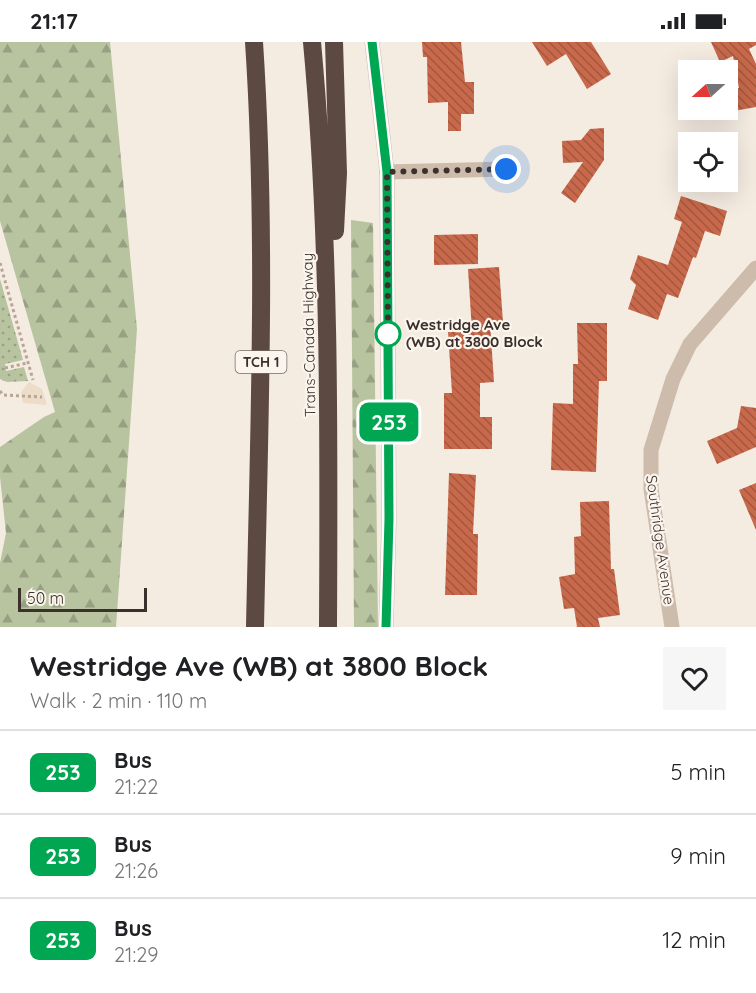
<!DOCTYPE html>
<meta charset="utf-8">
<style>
body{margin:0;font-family:Quicksand,sans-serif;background:#f6f6f6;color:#202124;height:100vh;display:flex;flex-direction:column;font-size:22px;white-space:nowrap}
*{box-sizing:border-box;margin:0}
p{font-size:20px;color:#757577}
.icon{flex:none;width:33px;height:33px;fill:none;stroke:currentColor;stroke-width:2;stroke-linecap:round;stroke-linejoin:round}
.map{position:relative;height:585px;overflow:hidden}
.side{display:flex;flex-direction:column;background:#fff;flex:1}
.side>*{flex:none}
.badge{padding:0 12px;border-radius:9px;font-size:21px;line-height:39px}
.needle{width:39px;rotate:249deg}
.buttons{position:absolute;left:678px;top:18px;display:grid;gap:12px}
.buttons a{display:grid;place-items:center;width:60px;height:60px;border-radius:0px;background:#fff;box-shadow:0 6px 24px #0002;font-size:30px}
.scale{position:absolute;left:18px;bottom:15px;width:129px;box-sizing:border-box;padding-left:6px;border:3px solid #3b302b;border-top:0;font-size:16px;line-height:21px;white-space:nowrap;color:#3b302b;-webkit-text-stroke:4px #fbf5ee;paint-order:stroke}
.you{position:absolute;width:30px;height:30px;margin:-15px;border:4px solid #fff;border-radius:50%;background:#1a73e8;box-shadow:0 0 0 9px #1a73e833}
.map>.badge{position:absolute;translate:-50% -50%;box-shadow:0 0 0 3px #fff}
.round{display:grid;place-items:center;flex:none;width:63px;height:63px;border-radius:0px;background:#f6f6f6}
.head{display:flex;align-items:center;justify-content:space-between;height:102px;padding:0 30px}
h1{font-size:28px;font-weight:800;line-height:45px}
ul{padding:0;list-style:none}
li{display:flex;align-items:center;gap:18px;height:84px;padding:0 30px;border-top:2px solid #e0e0e0}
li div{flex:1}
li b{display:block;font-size:22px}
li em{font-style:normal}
li .badge{min-width:66px;font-weight:700;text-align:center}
.status{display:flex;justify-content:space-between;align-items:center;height:42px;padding:0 30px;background:#fff;direction:ltr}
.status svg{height:16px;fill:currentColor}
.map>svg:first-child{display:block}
.grass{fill:url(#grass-dots)}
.forest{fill:url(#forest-firs)}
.plaza{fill:#ecdcc8}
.building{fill:url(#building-back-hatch)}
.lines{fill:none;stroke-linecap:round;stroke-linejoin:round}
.path{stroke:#b9a596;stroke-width:3;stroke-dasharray:3 3;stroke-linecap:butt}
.minor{stroke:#cdbbac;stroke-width:15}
.tertiary{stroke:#cdbbac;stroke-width:15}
.motorway{stroke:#5c4a42;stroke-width:18}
.line-casing{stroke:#fff;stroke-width:14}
.line{stroke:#00a651;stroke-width:9}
.walk{stroke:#3b302b;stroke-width:6;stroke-dasharray:0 10.8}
.stop-dot{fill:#fff;stroke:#00a651;stroke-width:3}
.labels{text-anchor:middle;stroke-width:4.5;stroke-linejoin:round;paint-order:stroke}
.shield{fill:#fbf5ee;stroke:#756b66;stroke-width:1.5}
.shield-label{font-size:14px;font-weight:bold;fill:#3b302b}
.stop-label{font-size:15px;font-weight:bold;fill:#3b302b;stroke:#fbf5ee;text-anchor:start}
.street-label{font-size:15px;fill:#3b302b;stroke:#fbf5ee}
</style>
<div class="status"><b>21:17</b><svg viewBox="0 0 49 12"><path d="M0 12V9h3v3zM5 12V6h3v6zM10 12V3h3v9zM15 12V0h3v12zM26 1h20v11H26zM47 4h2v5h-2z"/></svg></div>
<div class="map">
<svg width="756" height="585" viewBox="0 0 756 585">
<defs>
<pattern id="grass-dots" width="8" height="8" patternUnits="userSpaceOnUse" patternTransform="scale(1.5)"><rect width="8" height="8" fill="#b8c4a0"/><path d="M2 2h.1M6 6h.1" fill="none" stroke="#97a083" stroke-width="1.8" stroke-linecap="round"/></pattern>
<pattern id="forest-firs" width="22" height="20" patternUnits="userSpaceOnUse" patternTransform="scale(1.5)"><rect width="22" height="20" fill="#b8c4a0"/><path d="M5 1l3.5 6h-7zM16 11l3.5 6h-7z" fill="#97a083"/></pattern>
<pattern id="building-back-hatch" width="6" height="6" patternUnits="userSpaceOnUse" patternTransform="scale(1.5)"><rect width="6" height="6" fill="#c8694b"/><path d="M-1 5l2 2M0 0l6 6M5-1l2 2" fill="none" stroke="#a4573f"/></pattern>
</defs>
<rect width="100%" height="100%" fill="#f4ebe1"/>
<path class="grass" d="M 0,237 L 23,318 L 5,322 L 6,329 L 24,325 L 28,339 L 7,340 L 0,337 Z"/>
<path class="forest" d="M 0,0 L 110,0 L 137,287 L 116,585 L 0,585 L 0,521 L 6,491 L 0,435 L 0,405 L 44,375 L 55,370 L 0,179 Z
M 351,178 L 373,181 L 378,585 L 354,585 Z"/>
<path class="plaza" d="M 29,340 L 42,347 L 47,363 L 23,361 L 21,350 Z"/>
<path class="building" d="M 422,0 L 461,0 L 465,40 L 474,40 L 474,72 L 461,72 L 461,89 L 448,89 L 448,60 L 428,61 L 427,15 L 423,15 Z
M 532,0 L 591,0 L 611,32 L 587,47 L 566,12 L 547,24 Z
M 711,0 L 756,0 L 756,3 L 749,7 L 756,22 L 756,65 L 728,70 L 728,48 L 739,46 L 733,14 L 720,20 Z
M 604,86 L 604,118 L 575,161 L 561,151 L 583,120 L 563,121 L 562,99 L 581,98 L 590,87 Z
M 681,154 L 727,169 L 720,194 L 705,189 L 696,216 L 693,215 L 678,256 L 667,252 L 658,278 L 628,267 L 636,243 L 630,237 L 638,213 L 668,223 L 682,180 L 674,177 Z
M 478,192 L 478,222 L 434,223 L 434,193 Z
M 499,225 L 503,280 L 490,281 L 494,340 L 480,341 L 480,375 L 492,375 L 492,407 L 444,407 L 444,351 L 452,351 L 448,290 L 472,289 L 468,227 Z
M 577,281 L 607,281 L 607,339 L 599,339 L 596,430 L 551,428 L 553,361 L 573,362 L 573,322 L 578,322 Z
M 741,364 L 756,366 L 756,405 L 717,422 L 707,399 L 737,386 Z
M 449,431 L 476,433 L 473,492 L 478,492 L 477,553 L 445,553 Z
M 756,441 L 756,488 L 739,448 Z
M 609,459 L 611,527 L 614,527 L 620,573 L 598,576 L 600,585 L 577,585 L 574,566 L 564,567 L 559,535 L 575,532 L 574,495 L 581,494 L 580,460 Z"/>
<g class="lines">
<path class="path" d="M 0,221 L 33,338
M 5,326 L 27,321
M 0,349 L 3,353 L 42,355"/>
<path class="minor" d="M 387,130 L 506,127
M 672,585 L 651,447 L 651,408 L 673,337 L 690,302 L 756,226"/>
<path class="tertiary" d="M 372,0 L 387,130 L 389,477 L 386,585"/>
<path class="motorway" d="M 254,0 C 267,195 259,390 255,585
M 312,0 C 330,195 329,390 328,585
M 334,0 L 338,131 L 335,189"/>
</g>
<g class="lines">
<defs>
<path id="line" d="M 372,0 L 387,130 L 389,477 L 386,585"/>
</defs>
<use href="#line" class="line-casing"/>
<use href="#line" class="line"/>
<path class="walk" d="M 388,292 L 388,300 L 387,130 L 506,127"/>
</g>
<circle class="stop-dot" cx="388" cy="292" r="12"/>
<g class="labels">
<rect class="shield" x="235.5" y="309" width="51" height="22" rx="4.5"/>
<g class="shield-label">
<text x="261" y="325">TCH 1</text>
</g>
<g class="stop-label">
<text x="406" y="288">Westridge Ave<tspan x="406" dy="17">(WB) at 3800 Block</tspan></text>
</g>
<g class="street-label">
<text transform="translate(309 293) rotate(-91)" y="5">Trans-Canada Highway</text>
<text transform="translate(660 498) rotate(82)" y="5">Southridge Avenue</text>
</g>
</g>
</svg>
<div class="buttons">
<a><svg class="needle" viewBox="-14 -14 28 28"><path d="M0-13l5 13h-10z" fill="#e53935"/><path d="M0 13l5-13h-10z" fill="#757577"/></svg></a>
<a><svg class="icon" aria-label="locate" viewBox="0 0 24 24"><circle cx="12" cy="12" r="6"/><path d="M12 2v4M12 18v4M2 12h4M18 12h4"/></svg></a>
</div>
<div class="scale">50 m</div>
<div class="you" style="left:506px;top:127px"></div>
<b class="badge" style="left:389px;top:380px;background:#00a651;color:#fff">253</b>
</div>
<section class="side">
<div class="head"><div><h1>Westridge Ave (WB) at 3800 Block</h1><p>Walk · 2 min · 110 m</p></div><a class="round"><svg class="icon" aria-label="heart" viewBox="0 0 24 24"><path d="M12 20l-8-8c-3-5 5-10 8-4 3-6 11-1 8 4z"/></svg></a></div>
<ul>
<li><span class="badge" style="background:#00a651;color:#fff">253</span><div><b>Bus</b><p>21:22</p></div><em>5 min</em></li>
<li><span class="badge" style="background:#00a651;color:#fff">253</span><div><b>Bus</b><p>21:26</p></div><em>9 min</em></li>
<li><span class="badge" style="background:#00a651;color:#fff">253</span><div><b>Bus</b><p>21:29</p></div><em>12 min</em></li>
</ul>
</section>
